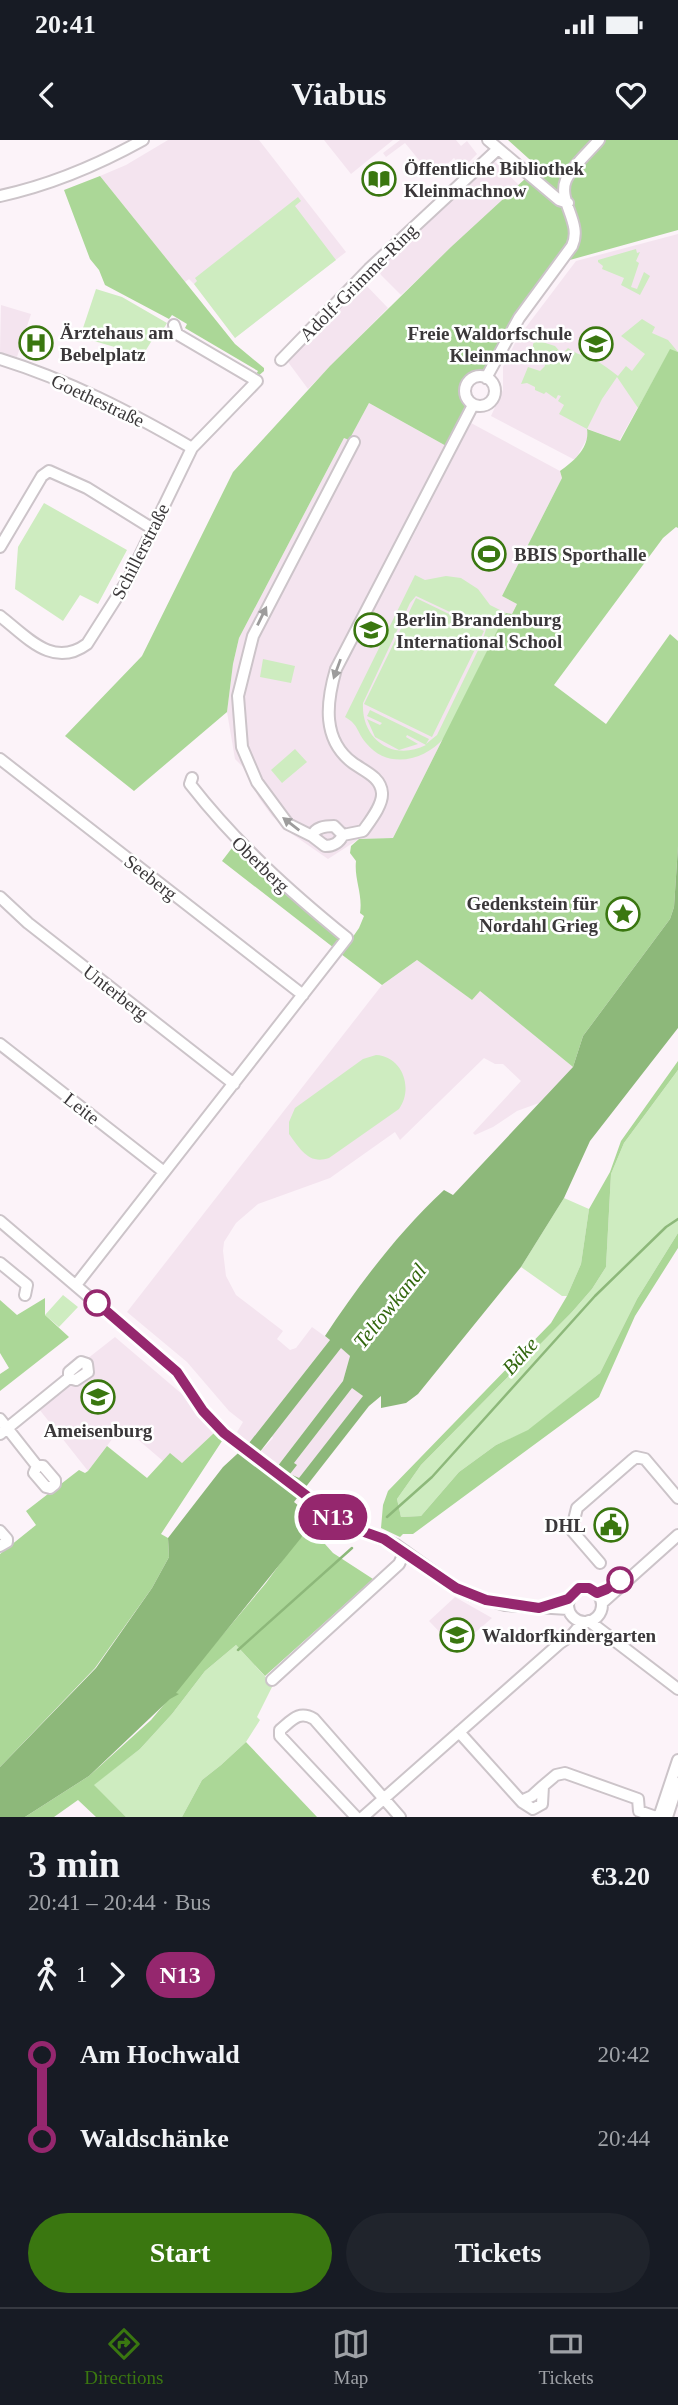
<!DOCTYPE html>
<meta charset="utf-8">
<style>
body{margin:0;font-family:Georgia,serif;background:#20242c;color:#f1f3f6;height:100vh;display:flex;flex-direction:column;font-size:26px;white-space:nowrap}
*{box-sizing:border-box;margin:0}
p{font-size:23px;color:#9ea1a6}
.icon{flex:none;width:38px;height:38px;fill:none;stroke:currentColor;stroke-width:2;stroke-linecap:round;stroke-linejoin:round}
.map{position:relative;height:1677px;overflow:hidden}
.sheet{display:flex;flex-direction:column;background:#171b24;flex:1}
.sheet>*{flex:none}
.badge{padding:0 14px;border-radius:23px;font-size:24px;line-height:46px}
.map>.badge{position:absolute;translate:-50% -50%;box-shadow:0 0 0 4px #fff}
.legs{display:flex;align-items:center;gap:10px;height:77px;padding:0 28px;font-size:23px}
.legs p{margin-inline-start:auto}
.headline{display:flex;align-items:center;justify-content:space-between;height:119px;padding:0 28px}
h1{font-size:38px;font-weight:700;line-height:52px}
.cta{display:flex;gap:14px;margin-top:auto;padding:14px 28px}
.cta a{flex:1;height:80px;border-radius:42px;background:#3a7710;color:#fff;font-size:28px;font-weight:700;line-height:80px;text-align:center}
.cta a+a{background:#20242c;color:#f1f3f6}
ul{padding:0 28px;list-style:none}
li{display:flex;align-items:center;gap:24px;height:84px;font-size:26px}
li i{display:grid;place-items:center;width:10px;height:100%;margin:0 9px;background:currentColor}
li i::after{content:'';width:18px;height:18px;margin:-9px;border:5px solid;border-radius:50%;background:#171b24}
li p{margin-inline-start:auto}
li:first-child i{background:linear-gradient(#0000 50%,currentColor 0)}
li:last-child i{background:linear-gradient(currentColor 50%,#0000 0)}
.status{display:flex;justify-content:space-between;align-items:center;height:49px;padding:0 35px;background:#171b24;direction:ltr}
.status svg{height:19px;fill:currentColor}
header{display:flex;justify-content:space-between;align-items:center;height:91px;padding:0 28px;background:#171b24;font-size:32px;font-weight:700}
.tabs{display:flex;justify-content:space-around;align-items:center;height:98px;border-top:2px solid #363941;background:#171b24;font-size:19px;color:#9ea1a6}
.tabs a{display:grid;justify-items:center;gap:4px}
.tabs .current{color:#3a7710}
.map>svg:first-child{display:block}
.built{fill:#f4e4ef}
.green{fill:#ceecc0;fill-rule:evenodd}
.forest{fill:#abd797}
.water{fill:#8db87a;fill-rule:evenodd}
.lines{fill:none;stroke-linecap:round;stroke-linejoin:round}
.stream{stroke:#8db87a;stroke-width:2.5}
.minor-casing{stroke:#ccc4c9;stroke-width:14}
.minor{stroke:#fff;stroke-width:10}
.oneway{fill:#9d9c9c}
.line-1-casing{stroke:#fff;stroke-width:16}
.line-1{stroke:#95276e;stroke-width:10}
.stop-1-dot{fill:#fff;stroke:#95276e;stroke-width:3.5}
.labels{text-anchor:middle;stroke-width:5;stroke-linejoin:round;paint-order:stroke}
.poi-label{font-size:19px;font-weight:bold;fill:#3b383a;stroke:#fff;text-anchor:start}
.street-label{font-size:19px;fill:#3b383a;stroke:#fff}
.water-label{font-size:21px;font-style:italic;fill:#32670e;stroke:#fff}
</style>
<div class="status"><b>20:41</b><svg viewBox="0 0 49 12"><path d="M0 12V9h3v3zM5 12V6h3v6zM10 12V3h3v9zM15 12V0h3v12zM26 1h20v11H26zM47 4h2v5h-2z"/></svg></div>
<header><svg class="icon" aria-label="back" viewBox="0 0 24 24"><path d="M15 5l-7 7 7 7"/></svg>Viabus<svg class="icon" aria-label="heart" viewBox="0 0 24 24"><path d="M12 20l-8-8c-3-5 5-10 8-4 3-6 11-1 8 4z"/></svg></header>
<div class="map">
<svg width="678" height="1677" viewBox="0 0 678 1677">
<rect width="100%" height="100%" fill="#fcf3f9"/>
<path class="built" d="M 168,0 L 259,0 L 346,112 L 235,198 L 194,144 L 189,139 L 185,142 L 100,36 L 126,25 Z
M 324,0 L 393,0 L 351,34 Z
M 400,0 L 456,0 L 461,6 L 467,1 L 477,14 L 463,28 L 454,18 L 433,37 L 405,3 L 386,17 L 383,13 Z
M 492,19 L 519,45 L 401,155 L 381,135 L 378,128 Z
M 678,94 L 678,212 L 670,210 L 619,301 L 588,289 L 588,297 L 575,320 L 491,276 L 503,250 L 503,227 L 517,199 L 576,121 Z
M 363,142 L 388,168 L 308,249 L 288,222 Z
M 1,165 L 31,174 L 17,217 L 0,212 Z
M 369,263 L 448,307 L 398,401 L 408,406 L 471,283 L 560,331 L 562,338 L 502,456 L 517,464 L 512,474 L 506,473 L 393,698 L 359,699 L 328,719 L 292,694 L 272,676 L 259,658 L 243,627 L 235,619 L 227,572 L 233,524 L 239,498 L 344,298 L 349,299 Z
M 417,820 L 472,860 L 479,850 L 573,927 L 539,963 L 517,971 L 493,987 L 475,995 L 473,993 L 521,941 L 503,924 L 495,924 L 484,918 L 400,1000 L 395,992 L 330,1038 L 258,1064 L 236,1083 L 224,1102 L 223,1111 L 226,1136 L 236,1155 L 283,1191 L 277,1199 L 290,1210 L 296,1208 L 312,1187 L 330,1200 L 249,1303 L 237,1292 L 243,1282 L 229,1271 L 187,1222 L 127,1172 L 382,845 Z
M 115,1197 L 189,1260 L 204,1283 L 214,1293 L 182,1323 L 170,1314 L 163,1321 L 122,1286 L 88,1331 L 39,1269 L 69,1245 L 75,1246 L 95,1230 L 87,1219 Z
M 341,1207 L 350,1216 L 343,1241 L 277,1327 L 259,1313 L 273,1298 L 272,1296 Z
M 352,1247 L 363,1256 L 299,1339 L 295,1339 L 290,1334 L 296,1326 L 294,1323 Z
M 455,1457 L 492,1478 L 456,1509 L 429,1481 Z"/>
<path class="green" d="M 298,57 L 301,61 L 295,66 L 336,120 L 235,198 L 194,144 L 197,141 L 195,138 Z
M 636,109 L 637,113 L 640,112 L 636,121 L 639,123 L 631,147 L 637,149 L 644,132 L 650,136 L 640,155 L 621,145 L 624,138 L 602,129 L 603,126 L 598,122 L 598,120 Z
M 96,149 L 122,157 L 167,183 L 163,190 L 159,189 L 141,218 L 125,210 L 80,197 Z
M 642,179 L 655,187 L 652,193 L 668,200 L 678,212 L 670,210 L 638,268 L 617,237 L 602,259 L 587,289 L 559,274 L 564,265 L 558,261 L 561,256 L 558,255 L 556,259 L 546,252 L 544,254 L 535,250 L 535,247 L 527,243 L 521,244 L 528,227 L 540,231 L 545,226 L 543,219 L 533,221 L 533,204 L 536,200 L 555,206 L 562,214 L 568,208 C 576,214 585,216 594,220 C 603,224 610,230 618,236 L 626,226 L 632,231 L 645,214 L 621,196 Z
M 44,363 L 127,410 L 98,464 L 80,455 L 63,481 L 15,449 L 18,407 Z
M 415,435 L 425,440 L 446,436 L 461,438 L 478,449 L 490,465 L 506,473 L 444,598 C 424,621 388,630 366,603 C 356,591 359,585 345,577 ZM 416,456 L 486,489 L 482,502 L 437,595 L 426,604 L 429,599 L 370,570 L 367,576 L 382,583 L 380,585 L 367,579 L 375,597 L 399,610 L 418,604 L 406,597 L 407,595 L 426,605 C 393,622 361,599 363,563 L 410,463 Z
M 416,458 L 484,491 L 432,597 L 364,564 Z
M 263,519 L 295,526 L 291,543 L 260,537 Z
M 295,609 L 307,622 L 282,643 L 271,630 Z
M 376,915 C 402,916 414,948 399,969 L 329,1018 C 309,1025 300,1009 289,994 L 289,982 L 295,968 L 363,919 Z
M 678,930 L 678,1093 L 637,1159 L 600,1233 L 528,1291 L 496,1305 L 459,1332 L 421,1376 L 401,1377 L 397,1359 L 421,1325 L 572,1172 L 592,1149 L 606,1127 L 611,1034 L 624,1003 Z
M 564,1058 L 589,1069 L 581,1124 L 567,1156 L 562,1156 L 521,1127 Z
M 63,1155 L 78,1167 L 59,1187 L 45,1175 Z
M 236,1505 L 273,1545 L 257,1577 L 260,1580 L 246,1602 L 221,1625 L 202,1640 L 182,1677 L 126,1677 L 93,1645 L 140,1609 L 172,1574 L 205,1531 Z"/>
<path class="forest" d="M 508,0 L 678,0 L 678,90 L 559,123 L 481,236 C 466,237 461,250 469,262 L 448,307 L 369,263 L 349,300 L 344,298 L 239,498 L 233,524 L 227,572 L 134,651 L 65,596 L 142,516 L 233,332 L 330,226 L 451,107 L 538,27 Z
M 100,36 L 235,204 L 264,228 L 264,231 L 257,237 L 255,236 L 258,231 L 185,188 L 187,184 L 172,175 L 169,179 L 105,145 L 99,130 L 90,119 L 64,50 Z
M 670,209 L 678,212 L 678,388 L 676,387 L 663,398 L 554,545 L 606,584 L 670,494 L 678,501 L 678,706 L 674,767 L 670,779 L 583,896 L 573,927 L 480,851 L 472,860 L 417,820 L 382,845 L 341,814 L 359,788 L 364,776 L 360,773 C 363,754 354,739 356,721 L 350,713 L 351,706 L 359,699 L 393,698 L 506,473 L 512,474 L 517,464 L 502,456 L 562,338 L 560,331 C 574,321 590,307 587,289 L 620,301 Z
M 235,704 L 284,753 L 339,798 L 334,808 L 222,721 Z
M 678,921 L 678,930 L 624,1003 L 611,1034 L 606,1127 L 592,1149 L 572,1172 L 421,1325 L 397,1359 L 401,1377 L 421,1376 L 459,1332 L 496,1305 L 528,1290 L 600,1233 L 637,1159 L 678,1093 L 678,1108 L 635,1176 L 599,1257 L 413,1394 L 403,1394 L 400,1397 L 381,1388 L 383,1365 L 388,1351 L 551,1183 L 567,1156 L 581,1124 L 589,1069 L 610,1032 L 621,1001 Z
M 45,1158 L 45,1175 L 69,1197 L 0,1251 L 0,1234 L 9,1228 L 0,1213 L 0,1160 L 17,1175 Z
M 214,1293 L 222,1301 L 161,1394 L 168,1398 L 169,1417 L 152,1448 L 95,1528 L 0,1627 L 0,1414 L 36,1385 L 26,1371 L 79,1330 L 85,1333 L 88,1331 L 107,1306 L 147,1338 L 170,1313 L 182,1323 Z
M 308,1385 L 333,1413 L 373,1439 L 265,1536 L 236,1505 L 205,1531 L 172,1574 L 140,1609 L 94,1645 L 126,1677 L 96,1677 L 78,1660 L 54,1677 L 25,1677 L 89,1636 L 151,1580 L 266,1443 Z
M 246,1602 L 317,1677 L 182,1677 L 202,1640 L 221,1625 Z"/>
<path class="water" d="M 678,706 L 678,888 L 590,1001 L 564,1058 L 521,1127 L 418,1254 L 406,1263 L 381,1268 L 381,1256 L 369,1266 L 294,1362 L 304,1370 L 304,1376 L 308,1385 L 301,1398 L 176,1553 L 179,1554 L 170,1559 L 89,1636 L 25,1677 L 0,1677 L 0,1627 L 96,1528 L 152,1448 L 169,1417 L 168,1398 L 223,1327 L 249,1303 L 330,1200 L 325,1196 C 360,1143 398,1093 444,1050 L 453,1055 L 573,927 L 583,896 L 670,779 L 674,767 ZM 341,1208 L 350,1216 L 343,1241 L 277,1327 L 259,1313 ZM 352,1248 L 363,1256 L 299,1338 L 290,1334 L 297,1325 L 294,1323 Z"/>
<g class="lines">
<path class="stream" d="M 387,1377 L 432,1337 L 595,1156 L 666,1087 L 678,1079
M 238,1510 L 352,1408"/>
<defs>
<path id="minor" d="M 488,0 L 559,60 L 568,63
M 0,56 C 51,45 98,25 143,0
M 0,219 C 68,240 130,272 192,308
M 281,220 L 369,129 L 498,9
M465 251a15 15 0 1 1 30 0a15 15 0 1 1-30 0Z
M 486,238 L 519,178 L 572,106 C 583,83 557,61 566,40 C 573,25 589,12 599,0
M 354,302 L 253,496 L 238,556 L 242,607 L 257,642 L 288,684 L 312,696 L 325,706 C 334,706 339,703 343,695 L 363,691 C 370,681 383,665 382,653 C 381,637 364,631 353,623 C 322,600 326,563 336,529 L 473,265
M 0,407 L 42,336 L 49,331 L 87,348 L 153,389
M 0,476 C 27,497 53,529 87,504 L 129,438 L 192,308 L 257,241 L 177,194 L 174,185
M 0,619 L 303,855
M 312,696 C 315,687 325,686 334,686 L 343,695
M 0,757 L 28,783 L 234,944
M 0,904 L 164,1032
M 0,1081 L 177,1232 L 203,1271 L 224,1293 L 339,1381 L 396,1405 L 456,1448 L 471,1455 L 505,1465 L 568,1469
M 0,1123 L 27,1145 L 25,1155
M 76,1145 L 347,798 C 289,751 236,703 190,644 L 192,638
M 81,1222 L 87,1224 L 88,1232 L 76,1240 L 69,1238 L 69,1232 Z
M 0,1279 L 37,1326 L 34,1333 L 46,1347 L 50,1348 L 55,1344 L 55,1340 L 43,1326 L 37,1326
M 0,1294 L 69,1238
M 0,1391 L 7,1399 L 7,1402 L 0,1406
M 600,1423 L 568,1386 L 574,1380 L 577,1368 L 631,1321 L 636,1317 L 645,1319 L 678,1358
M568 1465a17 17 0 1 1 34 0a17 17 0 1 1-34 0Z
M 602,1463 L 678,1395
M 589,1481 L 678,1549
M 272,1540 L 399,1424 L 405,1411
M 459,1592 L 522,1662 L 533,1669 L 542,1664 L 543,1646 L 556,1635 L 565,1633 L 638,1659 L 639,1671 L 656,1677
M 521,1661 L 532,1656 L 543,1646
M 356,1677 L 280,1596 L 280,1590 C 292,1580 299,1570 314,1579 L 400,1677
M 363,1677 L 560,1503 L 572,1495 L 583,1482
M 659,1677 L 678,1620
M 667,1677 L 678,1643"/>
</defs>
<use href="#minor" class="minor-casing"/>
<use href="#minor" class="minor"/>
</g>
<defs><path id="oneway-solid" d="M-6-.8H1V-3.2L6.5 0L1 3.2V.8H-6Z" transform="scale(1.75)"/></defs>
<g class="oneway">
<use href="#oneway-solid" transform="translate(262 476) rotate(-64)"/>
<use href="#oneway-solid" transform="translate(337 529) rotate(110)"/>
<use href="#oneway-solid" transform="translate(291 684) rotate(-142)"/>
</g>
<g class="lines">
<defs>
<path id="line-1" d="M 97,1163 L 177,1232 L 203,1271 L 224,1293 L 345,1385 L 384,1399 L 456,1448 L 486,1460 L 539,1468 L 568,1459 L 579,1448 L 589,1448 L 597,1453 L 607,1449 L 620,1440"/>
</defs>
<use href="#line-1" class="line-1-casing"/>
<use href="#line-1" class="line-1"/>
</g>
<defs>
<symbol id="library-ring" viewBox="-11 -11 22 22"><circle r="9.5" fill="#fff" stroke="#3a7710" stroke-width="1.5"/><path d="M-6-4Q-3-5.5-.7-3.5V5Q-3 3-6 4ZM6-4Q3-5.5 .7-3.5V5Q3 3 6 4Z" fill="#3a7710"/></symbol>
<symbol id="hospital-ring" viewBox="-11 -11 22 22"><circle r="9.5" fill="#fff" stroke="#3a7710" stroke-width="1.5"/><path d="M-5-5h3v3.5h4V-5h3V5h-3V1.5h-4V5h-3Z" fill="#3a7710"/></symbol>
<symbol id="school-ring" viewBox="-11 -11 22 22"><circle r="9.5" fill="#fff" stroke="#3a7710" stroke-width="1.5"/><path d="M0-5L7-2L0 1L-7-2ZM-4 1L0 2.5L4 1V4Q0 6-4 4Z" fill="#3a7710"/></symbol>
<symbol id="stadium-ring" viewBox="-11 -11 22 22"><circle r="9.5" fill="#fff" stroke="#3a7710" stroke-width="1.5"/><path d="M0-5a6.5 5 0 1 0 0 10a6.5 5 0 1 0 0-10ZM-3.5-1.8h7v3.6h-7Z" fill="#3a7710"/></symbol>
<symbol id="sight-ring" viewBox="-11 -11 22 22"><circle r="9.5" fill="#fff" stroke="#3a7710" stroke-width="1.5"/><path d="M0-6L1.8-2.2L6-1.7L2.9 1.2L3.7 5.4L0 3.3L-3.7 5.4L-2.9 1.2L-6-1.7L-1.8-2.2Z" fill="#3a7710"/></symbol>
<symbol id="civic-ring" viewBox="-11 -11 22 22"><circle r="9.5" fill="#fff" stroke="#3a7710" stroke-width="1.5"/><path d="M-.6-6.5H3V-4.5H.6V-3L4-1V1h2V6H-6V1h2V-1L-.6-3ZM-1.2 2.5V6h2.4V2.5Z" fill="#3a7710"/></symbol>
</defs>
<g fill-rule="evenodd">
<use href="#library-ring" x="360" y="20" width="38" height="38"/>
<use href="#hospital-ring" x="17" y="184" width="38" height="38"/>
<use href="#school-ring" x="577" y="185" width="38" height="38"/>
<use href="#stadium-ring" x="470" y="395" width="38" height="38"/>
<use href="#school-ring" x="352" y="471" width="38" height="38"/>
<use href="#sight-ring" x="604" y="755" width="38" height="38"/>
<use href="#school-ring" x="79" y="1238" width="38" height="38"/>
<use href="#civic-ring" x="592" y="1366" width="38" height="38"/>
<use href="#school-ring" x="438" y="1476" width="38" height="38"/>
</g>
<g class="stop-1-dot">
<circle cx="97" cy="1163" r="12"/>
<circle cx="620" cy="1440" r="12"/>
</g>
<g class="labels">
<g class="poi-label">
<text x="404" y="35">Öffentliche Bibliothek<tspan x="404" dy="22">Kleinmachnow</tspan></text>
<text x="60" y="199">Ärztehaus am<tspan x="60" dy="22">Bebelplatz</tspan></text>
<text x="572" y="200" text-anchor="end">Freie Waldorfschule<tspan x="572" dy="22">Kleinmachnow</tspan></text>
<text x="514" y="421">BBIS Sporthalle</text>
<text x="396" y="486">Berlin Brandenburg<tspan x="396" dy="22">International School</tspan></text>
<text x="598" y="770" text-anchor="end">Gedenkstein für<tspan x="598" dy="22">Nordahl Grieg</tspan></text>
<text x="98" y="1297" text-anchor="middle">Ameisenburg</text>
<text x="586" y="1392" text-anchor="end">DHL</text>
<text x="482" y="1502">Waldorfkindergarten</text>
</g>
<g class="street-label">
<text transform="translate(358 142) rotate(-45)" y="7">Adolf-Grimme-Ring</text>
<text transform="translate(98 260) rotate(25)" y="7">Goethestraße</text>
<text transform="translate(140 411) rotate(-63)" y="7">Schillerstraße</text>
<text transform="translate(261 724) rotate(44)" y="7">Oberberg</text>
<text transform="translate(151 737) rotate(38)" y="7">Seeberg</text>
<text transform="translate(116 852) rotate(38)" y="7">Unterberg</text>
<text transform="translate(82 968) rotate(38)" y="7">Leite</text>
</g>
<g class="water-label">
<text transform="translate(390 1166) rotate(-51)" y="7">Teltowkanal</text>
<text transform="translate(520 1216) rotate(-48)" y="7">Bäke</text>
</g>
</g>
</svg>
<b class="badge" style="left:333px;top:1377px;background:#95276e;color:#fff">N13</b>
</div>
<section class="sheet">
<div class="headline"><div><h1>3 min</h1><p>20:41 – 20:44 · Bus</p></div><b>€3.20</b></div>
<div class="legs"><svg class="icon" aria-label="walk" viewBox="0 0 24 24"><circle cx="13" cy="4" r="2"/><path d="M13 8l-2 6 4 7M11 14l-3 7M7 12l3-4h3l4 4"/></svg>1<svg class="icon" aria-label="forward" viewBox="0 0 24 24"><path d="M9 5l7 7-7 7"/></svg><b class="badge" style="background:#95276e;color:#fff">N13</b></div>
<ul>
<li><i style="color:#95276e"></i><b>Am Hochwald</b><p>20:42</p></li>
<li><i style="color:#95276e"></i><b>Waldschänke</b><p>20:44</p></li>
</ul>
<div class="cta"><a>Start</a><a>Tickets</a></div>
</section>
<nav class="tabs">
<a class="current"><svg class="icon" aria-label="directions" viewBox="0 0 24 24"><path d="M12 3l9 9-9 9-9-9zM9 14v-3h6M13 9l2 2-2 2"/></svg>Directions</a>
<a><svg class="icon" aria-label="map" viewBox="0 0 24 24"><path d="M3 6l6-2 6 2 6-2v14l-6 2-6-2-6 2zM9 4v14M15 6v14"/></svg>Map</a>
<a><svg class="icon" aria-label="tickets" viewBox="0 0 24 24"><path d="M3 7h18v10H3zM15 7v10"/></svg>Tickets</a>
</nav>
